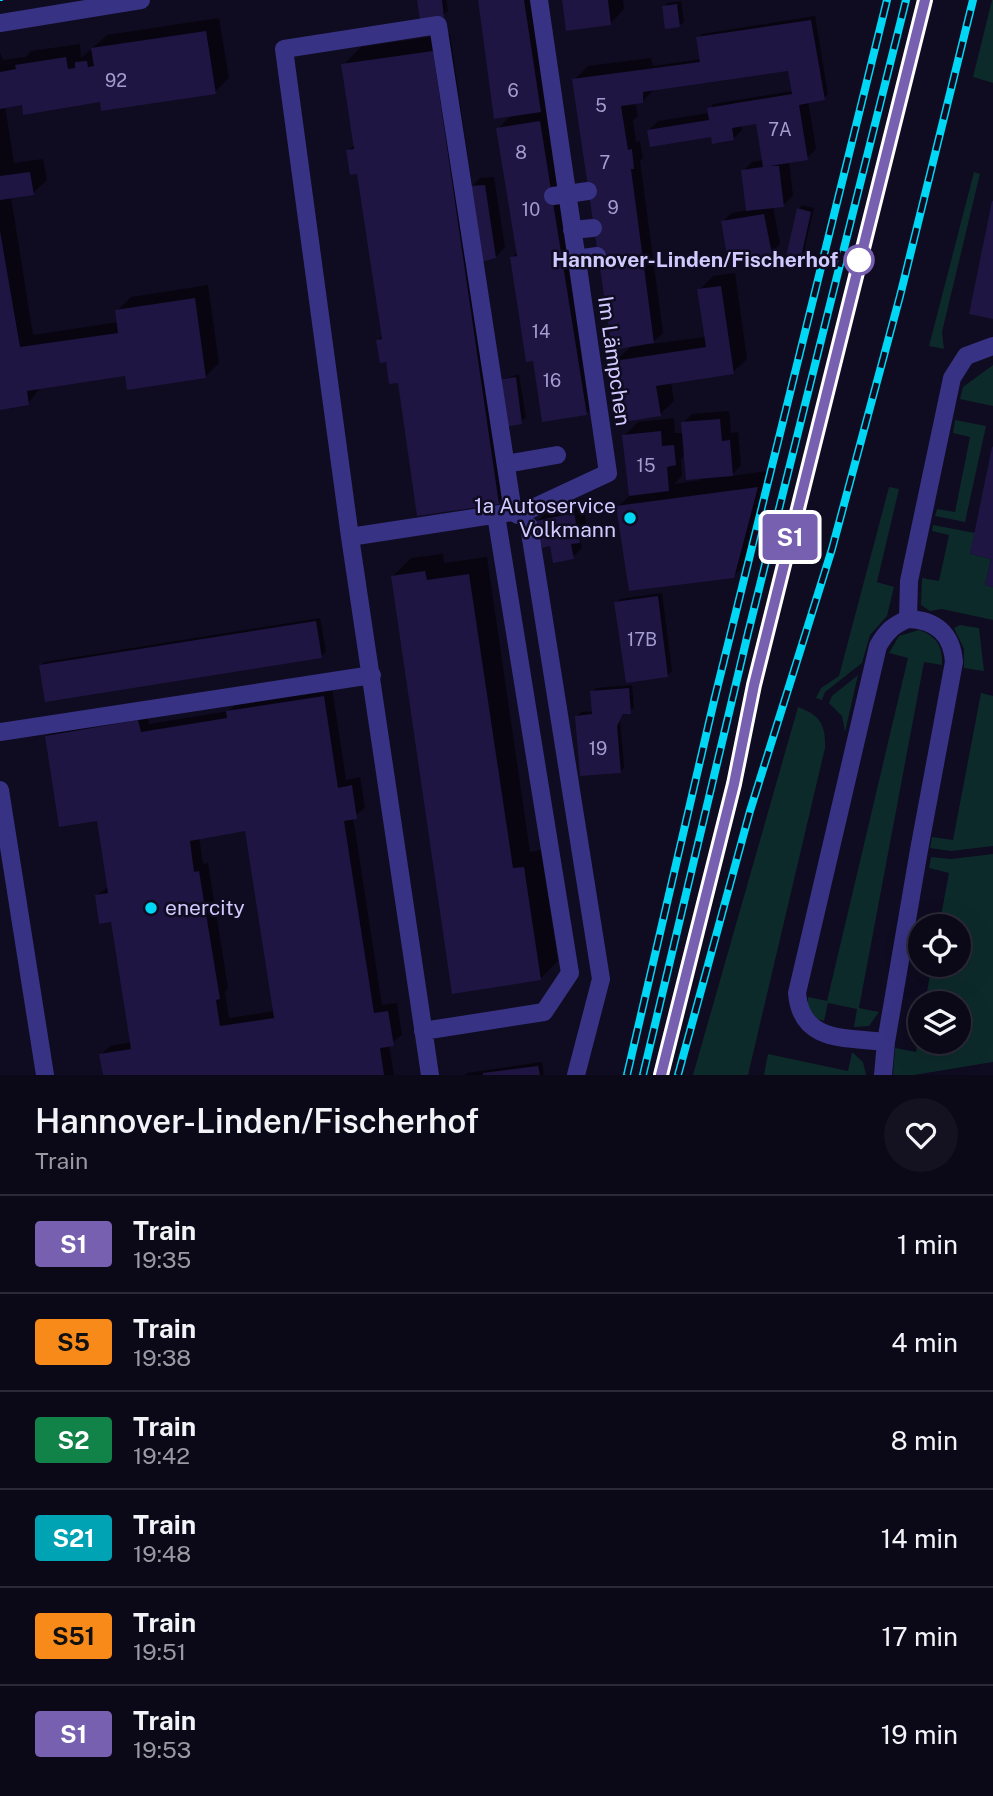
<!DOCTYPE html>
<meta charset="utf-8">
<style>
body{margin:0;font-family:"Public Sans",sans-serif;background:#141121;color:#f1f3f6;height:100vh;display:flex;flex-direction:column;font-size:26px;white-space:nowrap}
*{box-sizing:border-box;margin:0}
p{font-size:23px;color:#9a9aa2}
.icon{flex:none;width:38px;height:38px;fill:none;stroke:currentColor;stroke-width:2;stroke-linecap:round;stroke-linejoin:round}
.map{position:relative;height:1075px;overflow:hidden}
.side{display:flex;flex-direction:column;background:#0b0818;flex:1}
.side>*{flex:none}
.badge{padding:0 14px;border-radius:5px;font-size:24px;line-height:46px}
.buttons{position:absolute;left:908px;top:914px;display:grid;gap:14px}
.buttons a{display:grid;place-items:center;width:63px;height:63px;border-radius:50%;background:#0b0818;box-shadow:0 7px 28px #0002,0 0 0 2px #2b2937;font-size:35px}
.map>.badge{position:absolute;translate:-50% -50%;box-shadow:0 0 0 4px #fff}
.round{display:grid;place-items:center;flex:none;width:74px;height:74px;border-radius:37px;background:#141121}
.headline{display:flex;align-items:center;justify-content:space-between;height:119px;padding:0 35px}
h1{font-size:33px;font-weight:600;line-height:52px}
ul{padding:0;list-style:none}
li{display:flex;align-items:center;gap:21px;height:98px;padding:0 35px;border-top:2px solid #2b2937}
li div{flex:1}
li b{display:block;font-size:26px}
li em{font-style:normal}
li .badge{min-width:77px;font-weight:700;text-align:center}
.map>svg:first-child{display:block}
.green{fill:#0d2a2a}
.shadow{fill:#0007;fill-rule:evenodd}
.building{fill:#1f1542;fill-rule:evenodd}
.lines{fill:none;stroke-linecap:round;stroke-linejoin:round}
.minor{stroke:#373283;stroke-width:18}
.tram{stroke:#00d7f5;stroke-width:2}
.rail-casing{stroke:#00d7f5;stroke-width:8}
.rail{stroke:#0f0b20;stroke-width:5;stroke-dasharray:16;stroke-linecap:butt}
.line-casing{stroke:#fff;stroke-width:16}
.line{stroke:#7760b0;stroke-width:10}
.stop-dot{fill:#fff;stroke:#7760b0;stroke-width:3.5}
.poi-dot{fill:#00d7f5;stroke:#0f0b20;stroke-width:2.5}
.labels{text-anchor:middle;stroke-width:5;stroke-linejoin:round;paint-order:stroke}
.number-label{font-size:18px;fill:#a49dd0}
.stop-label{font-size:21px;font-weight:bold;fill:#d1caff;stroke:#0f0b20;text-anchor:end}
.street-label{font-size:21px;fill:#d1caff;stroke:#0f0b20}
.poi-label{font-size:21px;fill:#d1caff;stroke:#0f0b20;text-anchor:end}
</style>
<div class="map">
<svg width="993" height="1075" viewBox="0 0 993 1075">
<rect width="100%" height="100%" fill="#0f0b20"/>
<path class="green" d="M 992,0 L 993,0 L 993,83 L 973,77 Z
M 974,172 L 980,174 L 942,332 L 944,349 L 929,346 Z
M 993,365 L 993,406 L 960,399 L 963,387 Z
M 955,420 L 986,426 L 965,522 L 935,516 L 937,509 L 955,512 L 970,437 L 953,433 Z
M 889,487 L 899,489 L 877,582 L 894,587 L 887,616 L 870,635 L 862,663 L 825,692 L 822,700 L 816,698 L 821,688 L 839,676 Z
M 933,525 L 975,533 L 970,554 L 991,559 L 985,585 L 993,587 L 993,620 L 942,609 L 930,611 L 921,605 L 922,578 L 939,581 L 949,535 L 932,531 Z
M 960,625 L 979,628 L 984,671 L 964,668 L 964,649 L 954,628 Z
M 919,630 C 937,636 943,647 942,665 L 924,662 L 859,1008 L 879,1012 L 869,1026 L 854,1027 L 857,1009 L 828,1003 L 824,1021 L 817,1019 L 808,1009 L 808,997 L 827,1001 L 908,658 L 889,653 L 899,636 Z
M 858,675 L 845,732 L 842,716 L 829,703 L 832,696 Z
M 981,693 L 993,696 L 993,846 L 951,851 L 930,848 L 932,837 L 953,840 Z
M 798,707 C 820,715 826,725 825,748 L 748,1075 L 693,1075 Z
M 993,854 L 993,1062 L 914,1075 L 893,1075 L 895,1048 L 916,1052 L 920,1027 L 920,1041 L 959,1041 L 959,1003 L 925,1003 L 932,964 L 959,964 L 959,926 L 939,926 L 949,873 L 929,868 L 931,857 L 951,859 Z
M 852,1052 L 863,1062 L 866,1075 L 764,1075 L 768,1054 L 848,1071 Z"/>
<path class="shadow" d="M 419,0 L 446,0 L 448,11 L 443,15 Z
M 480,0 L 540,0 L 549,102 L 544,106 L 558,104 L 600,400 L 586,413 L 512,258 L 518,251 L 498,129 L 512,114 Z
M 563,0 L 623,0 L 624,9 L 611,23 Z
M 681,1 L 684,22 L 679,26 L 664,7 L 668,3 Z
M 815,16 L 828,94 L 824,98 L 808,101 L 816,149 L 807,158 L 789,161 L 793,196 L 783,205 L 773,206 L 780,244 L 771,253 L 722,222 L 732,213 L 748,210 L 743,171 L 752,162 L 763,160 L 758,122 L 741,125 L 742,130 L 733,139 L 649,130 L 658,121 L 709,113 L 713,104 L 793,91 L 789,69 L 655,88 L 642,102 L 635,102 L 638,116 L 633,120 L 636,142 L 640,141 L 643,158 L 640,161 L 663,333 L 651,344 L 706,337 L 699,290 L 713,276 L 735,273 L 747,359 L 733,372 L 671,382 L 674,401 L 660,414 L 616,361 L 632,345 L 574,80 L 588,66 L 651,58 L 653,66 L 702,59 L 698,38 L 702,34 Z
M 219,18 L 229,78 L 215,92 L 5,106 L 14,163 L 43,159 L 47,180 L 33,193 L 11,197 L 33,335 L 119,322 L 117,311 L 131,297 L 208,285 L 219,363 L 206,376 L 127,374 L 41,387 L 28,403 L 0,408 L 0,52 L 3,60 L 26,57 L 31,51 L 80,44 L 81,58 L 107,35 Z
M 450,34 L 472,186 L 480,178 L 494,177 L 505,247 L 496,257 L 483,259 L 501,380 L 519,374 L 526,418 L 507,425 L 516,485 L 498,502 L 399,381 L 378,340 L 383,335 L 359,172 L 348,151 L 355,144 L 343,65 L 361,47 Z
M 802,205 L 814,208 L 804,251 L 800,255 L 798,209 Z
M 729,411 L 731,433 L 738,432 L 741,465 L 731,476 L 775,470 L 751,558 L 733,577 L 618,507 L 631,494 L 624,436 L 638,422 L 674,418 L 675,433 L 684,433 L 683,423 L 692,414 ZM 685,454 L 701,480 L 674,484 L 682,476 L 681,459 Z
M 583,505 L 588,532 L 580,540 L 582,548 L 573,557 L 551,544 L 538,521 L 547,512 Z
M 443,554 L 444,563 L 487,557 L 530,852 L 541,850 L 558,961 L 540,979 L 393,576 L 411,558 Z
M 662,593 L 672,671 L 668,675 L 616,603 L 620,599 Z
M 320,618 L 326,652 L 321,656 L 40,666 L 45,662 Z
M 632,685 L 634,708 L 624,713 L 620,720 L 624,767 L 620,772 L 577,716 L 581,712 L 594,711 L 592,692 L 596,688 Z
M 332,688 L 346,780 L 360,777 L 365,808 L 353,817 L 382,1005 L 397,1003 L 402,1035 L 389,1045 L 394,1075 L 104,1075 L 101,1055 L 110,1046 L 132,1042 L 112,920 L 96,896 L 109,886 L 98,819 L 46,736 L 56,727 L 147,712 L 149,724 L 229,711 L 237,703 ZM 247,829 L 275,1011 L 229,1018 L 225,992 L 228,988 L 208,863 L 203,864 L 199,837 Z
M 542,1062 L 544,1075 L 465,1075 L 467,1073 Z"/>
<path class="building" d="M 417,0 L 442,0 L 444,17 L 420,20 Z
M 478,0 L 524,0 L 541,112 L 494,119 Z
M 562,0 L 608,0 L 611,25 L 566,31 Z
M 677,4 L 680,27 L 665,29 L 662,6 Z
M 811,20 L 825,100 L 799,105 L 808,160 L 770,166 L 779,166 L 784,207 L 746,211 L 741,170 L 763,167 L 756,124 L 732,128 L 734,140 L 712,144 L 711,137 L 650,147 L 647,130 L 709,120 L 707,108 L 792,94 L 788,71 L 643,92 L 643,103 L 621,106 L 628,150 L 632,149 L 634,169 L 631,169 L 654,343 L 612,350 L 572,79 L 700,62 L 696,37 Z
M 206,31 L 216,94 L 101,111 L 100,102 L 23,115 L 22,105 L 0,109 L 0,72 L 16,69 L 15,65 L 66,57 L 68,69 L 75,68 L 75,62 L 87,61 L 88,67 L 94,66 L 91,48 Z
M 433,51 L 499,504 L 417,516 L 398,383 L 389,384 L 386,362 L 380,363 L 376,340 L 382,339 L 357,174 L 350,175 L 346,150 L 354,149 L 341,64 Z
M 540,121 L 587,415 L 542,422 L 533,361 L 526,362 L 510,257 L 517,256 L 496,128 Z
M 30,172 L 34,195 L 0,200 L 0,176 Z
M 485,185 L 496,258 L 481,262 L 469,186 Z
M 992,201 L 993,201 L 993,319 L 969,314 Z
M 797,208 L 811,212 L 801,257 L 786,257 Z
M 764,214 L 772,254 L 728,262 L 721,221 Z
M 0,231 L 20,347 L 118,333 L 115,310 L 195,298 L 206,378 L 127,390 L 125,376 L 27,391 L 29,405 L 0,410 Z
M 721,286 L 734,374 L 656,386 L 661,416 L 623,422 L 614,361 L 706,347 L 697,289 Z
M 516,377 L 522,424 L 505,427 L 498,380 Z
M 720,419 L 722,441 L 730,440 L 733,476 L 686,480 L 681,422 Z
M 661,431 L 662,446 L 674,445 L 676,465 L 667,467 L 669,491 L 629,496 L 622,435 Z
M 992,447 L 993,447 L 993,587 L 985,585 L 991,559 L 970,554 Z
M 758,487 L 734,578 L 629,591 L 616,506 Z
M 574,513 L 580,543 L 571,544 L 574,559 L 553,563 L 550,546 L 542,548 L 536,521 Z
M 425,571 L 427,580 L 469,574 L 513,868 L 524,867 L 541,980 L 452,994 L 391,576 Z
M 658,596 L 668,677 L 626,683 L 614,602 Z
M 316,621 L 322,658 L 45,702 L 39,665 Z
M 629,688 L 631,714 L 623,714 L 617,726 L 621,773 L 580,776 L 575,716 L 592,714 L 590,691 Z
M 324,696 L 338,788 L 352,785 L 357,819 L 344,821 L 374,1013 L 388,1011 L 394,1046 L 380,1048 L 384,1075 L 103,1075 L 99,1054 L 131,1049 L 111,922 L 99,924 L 95,895 L 108,893 L 97,821 L 59,827 L 45,736 L 138,720 L 141,732 L 227,718 L 226,711 ZM 245,831 L 274,1018 L 220,1026 L 216,1000 L 220,999 L 199,871 L 194,872 L 190,841 Z
M 538,1066 L 540,1075 L 483,1075 L 483,1073 Z"/>
<g class="lines">
<path class="minor" d="M 0,23 L 141,0
M 553,196 L 588,191
M 572,230 L 593,228
M 576,259 L 597,256
M 506,464 L 557,455
M 513,512 L 518,515 L 608,473 L 539,0
M 529,526 L 601,979 L 576,1075
M 350,537 L 513,512 L 438,25 L 284,49 L 350,537 L 430,1075
M 0,732 L 372,675
M 0,790 L 45,1075
M 423,1031 L 544,1012 L 570,973 L 496,515
M 886,1042 C 845,1037 801,1043 797,993 L 878,646 C 886,632 893,625 908,619
M 883,1075 L 886,1042 L 919,850 L 954,662 C 952,634 936,620 908,619 L 909,581 L 952,378 L 966,356 L 993,346"/>
<path class="tram" d="M 0,0 L 2,0"/>
<defs>
<path id="rail" d="M 627,1075 L 714,701 L 887,0
M 643,1075 L 748,633 L 906,0
M 661,1075 C 750,717 835,358 925,0
M 678,1075 L 750,811 L 832,549 L 900,296 L 973,0"/>
</defs>
<use href="#rail" class="rail-casing"/>
<use href="#rail" class="rail"/>
</g>
<g class="lines">
<defs>
<path id="line" d="M 661,1075 L 734,784 L 754,685 L 925,0"/>
</defs>
<use href="#line" class="line-casing"/>
<use href="#line" class="line"/>
</g>
<circle class="stop-dot" cx="859" cy="260" r="14"/>
<g class="poi-dot">
<circle cx="630" cy="518" r="7"/>
<circle cx="151" cy="908" r="7"/>
</g>
<g class="labels">
<g class="number-label">
<text x="116" y="87">92</text>
<text x="513" y="97">6</text>
<text x="601" y="112">5</text>
<text x="780" y="136">7A</text>
<text x="521" y="159">8</text>
<text x="605" y="169">7</text>
<text x="613" y="214">9</text>
<text x="531" y="216">10</text>
<text x="541" y="338">14</text>
<text x="552" y="387">16</text>
<text x="646" y="472">15</text>
<text x="642" y="646">17B</text>
<text x="598" y="755">19</text>
</g>
<g class="stop-label">
<text x="838" y="267">Hannover-Linden/Fischerhof</text>
</g>
<g class="street-label">
<text transform="translate(614 361) rotate(82)" y="7">Im Lämpchen</text>
</g>
<g class="poi-label">
<text x="616" y="513">1a Autoservice<tspan x="616" dy="24">Volkmann</tspan></text>
<text x="165" y="915" text-anchor="start">enercity</text>
</g>
</g>
</svg>
<div class="buttons">
<a><svg class="icon" aria-label="locate" viewBox="0 0 24 24"><circle cx="12" cy="12" r="6"/><path d="M12 2v4M12 18v4M2 12h4M18 12h4"/></svg></a>
<a><svg class="icon" aria-label="layers" viewBox="0 0 24 24"><path d="M12 4l9 5-9 5-9-5zM3 14l9 5 9-5"/></svg></a>
</div>
<b class="badge" style="left:790px;top:537px;background:#7760b0;color:#fff">S1</b>
</div>
<section class="side">
<div class="headline"><div><h1>Hannover-Linden/Fischerhof</h1><p>Train</p></div><a class="round"><svg class="icon" aria-label="heart" viewBox="0 0 24 24"><path d="M12 20l-8-8c-3-5 5-10 8-4 3-6 11-1 8 4z"/></svg></a></div>
<ul>
<li><span class="badge" style="background:#7760b0;color:#fff">S1</span><div><b>Train</b><p>19:35</p></div><em>1 min</em></li>
<li><span class="badge" style="background:#f78a18;color:#111">S5</span><div><b>Train</b><p>19:38</p></div><em>4 min</em></li>
<li><span class="badge" style="background:#118349;color:#fff">S2</span><div><b>Train</b><p>19:42</p></div><em>8 min</em></li>
<li><span class="badge" style="background:#00a3b4;color:#fff">S21</span><div><b>Train</b><p>19:48</p></div><em>14 min</em></li>
<li><span class="badge" style="background:#f78a18;color:#111">S51</span><div><b>Train</b><p>19:51</p></div><em>17 min</em></li>
<li><span class="badge" style="background:#7760b0;color:#fff">S1</span><div><b>Train</b><p>19:53</p></div><em>19 min</em></li>
</ul>
</section>
